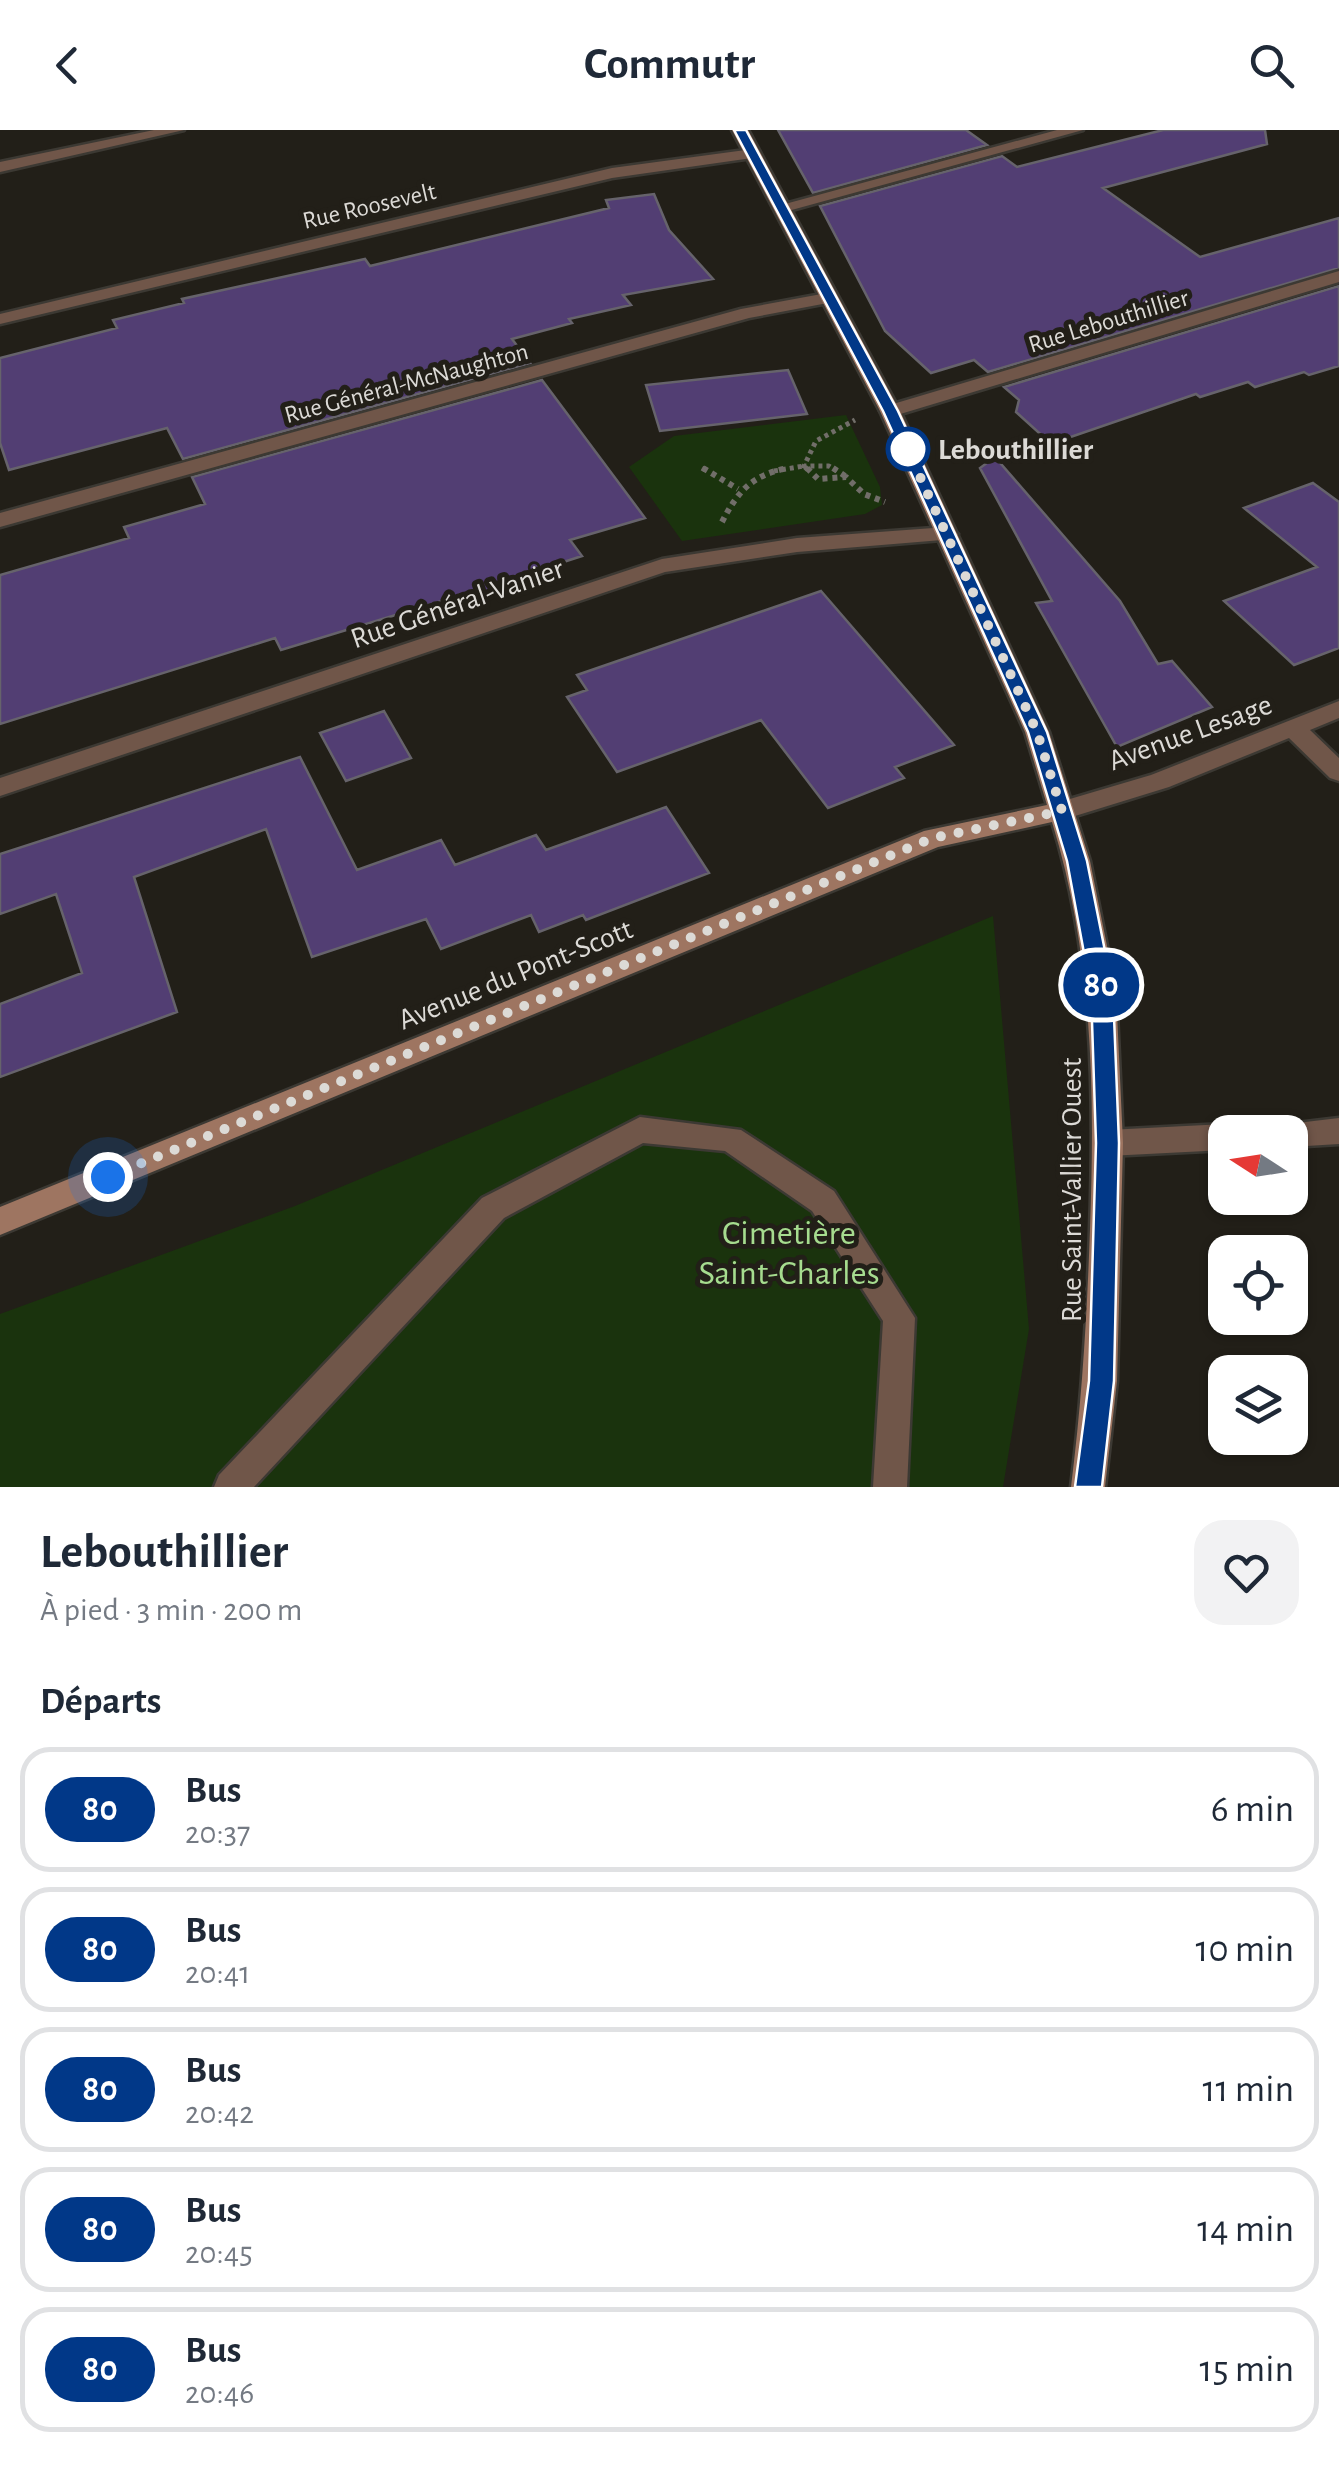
<!DOCTYPE html>
<html lang="fr">
<meta charset="utf-8">
<style>
body{margin:0;font-family:"Alegreya Sans",sans-serif;background:#f2f2f3;color:#1f2937;height:100vh;display:flex;flex-direction:column;font-size:38px;white-space:nowrap}
*{box-sizing:border-box;margin:0}
p{font-size:32px;color:#747a83}
.icon{flex:none;width:55px;height:55px;fill:none;stroke:currentColor;stroke-width:2;stroke-linecap:round;stroke-linejoin:round}
.map{position:relative;height:1357px;overflow:hidden}
.details{display:flex;flex-direction:column;background:#fff;flex:1}
.details>*{flex:none}
.badge{padding:0 20px;border-radius:32px;font-size:35px;line-height:65px}
.needle{width:65px;rotate:282deg}
.buttons{position:absolute;left:1208px;top:985px;display:grid;gap:20px}
.buttons a{display:grid;place-items:center;width:100px;height:100px;border-radius:20px;background:#fff;box-shadow:0 2px 8px #0004;font-size:50px}
.you{position:absolute;width:50px;height:50px;margin:-25px;border:8px solid #fff;border-radius:50%;background:#1a73e8;box-shadow:0 0 0 15px #1a73e833}
.map>.badge{position:absolute;translate:-50% -50%;box-shadow:0 0 0 5px #fff}
h2{padding:0 40px;font-size:38px;line-height:90px}
.round{display:grid;place-items:center;flex:none;width:105px;height:105px;border-radius:30px;background:#f2f2f3}
.summary{display:flex;align-items:center;justify-content:space-between;height:170px;padding:0 40px}
h1{font-size:48px;font-weight:600;line-height:75px}
ul{padding:0;list-style:none}
li{display:flex;align-items:center;gap:30px;height:125px;margin:0 20px 15px;padding:0 20px;border:5px solid #e0e1e3;border-radius:30px}
li div{flex:1}
li b{display:block;font-size:38px}
li em{font-style:normal}
li .badge{min-width:110px;font-weight:700;text-align:center}
header{display:flex;justify-content:space-between;align-items:center;height:130px;padding:0 40px;background:#fff;font-size:45px;font-weight:600}
.map>svg:first-child{display:block}
.green{fill:#1a330d}
.building{fill:#523e73;stroke:#66636b;stroke-width:2.5}
.lines{fill:none;stroke-linecap:round;stroke-linejoin:round}
.lane-casing{stroke:#3c3933;stroke-width:5}
.street-casing{stroke:#3c3933;stroke-width:5}
.secondary-casing{stroke:#3c3933;stroke-width:5}
.path-far1{stroke:#716e69;stroke-width:5;stroke-dasharray:4 4;stroke-linecap:butt}
.path{stroke:#716e69;stroke-width:6;stroke-dasharray:5 5;stroke-linecap:butt}
.lane{fill:#705649;fill-rule:evenodd}
.street{fill:#705649;fill-rule:evenodd}
.secondary{fill:#9e7561;fill-rule:evenodd}
.line{fill:#013888;stroke:#fff;stroke-width:2.5}
.walk{stroke:#dcdad6;stroke-width:10;stroke-dasharray:0 18}
.stop-dot{fill:#fff;stroke:#013888;stroke-width:5}
.labels{text-anchor:middle;stroke-width:10;stroke-linejoin:round;paint-order:stroke}
.far-street-label{font-size:25px;fill:#dcdad6;stroke:#221f18}
.stop-label{font-size:30px;font-weight:bold;fill:#dcdad6;stroke:#221f18;text-anchor:start}
.street-label{font-size:30px;fill:#dcdad6;stroke:#221f18}
.near-park-label{font-size:35px;fill:#a6dc8f;stroke:#221f18}
</style>
<header><svg class="icon" aria-label="back" viewBox="0 0 24 24"><path d="M15 5l-7 7 7 7"/></svg>Commutr<svg class="icon" aria-label="search" viewBox="0 0 24 24"><circle cx="10" cy="10" r="6"/><path d="M15 15l6 6"/></svg></header>
<div class="map">
<svg width="1339" height="1357" viewBox="0 0 1339 1357">
<rect width="100%" height="100%" fill="#221f18"/>
<path class="green" d="M 846,285 L 880,357 L 882,375 L 865,384 L 682,411 L 629,337 L 674,306 Z
M 993,786 L 1029,1199 L 1003,1357 L 0,1357 L 0,1184 L 295,1076 Z"/>
<path class="building" d="M 778,0 L 966,0 L 987,15 L 813,63 Z
M 1163,0 L 1265,0 L 1267,14 L 1103,58 L 1200,127 L 1339,88 L 1339,138 L 988,242 L 974,230 L 931,243 L 885,201 L 820,76 L 1002,26 L 1017,37 Z
M 654,64 L 669,100 L 713,149 L 623,165 L 631,175 L 569,189 L 572,193 L 512,209 L 530,233 L 183,329 L 167,298 L 9,340 L 0,313 L 0,228 L 117,198 L 113,190 L 184,173 L 182,169 L 365,129 L 370,136 L 609,78 L 606,70 Z
M 1339,156 L 1339,236 L 1309,245 L 1304,242 L 1255,257 L 1248,252 L 1200,267 L 1196,264 L 1059,311 L 1048,311 L 1016,282 L 1019,270 L 1004,257 Z
M 788,240 L 807,284 L 660,301 L 646,255 Z
M 542,250 L 645,388 L 570,410 L 582,426 L 505,451 L 509,456 L 451,474 L 448,469 L 281,520 L 275,508 L 0,594 L 0,445 L 129,408 L 124,397 L 205,374 L 192,347 Z
M 995,327 L 1120,471 L 1158,534 L 1172,531 L 1212,577 L 1117,617 L 1036,473 L 1052,471 L 980,338 Z
M 1313,353 L 1339,372 L 1339,518 L 1294,535 L 1224,471 L 1317,437 L 1244,378 Z
M 821,461 L 954,615 L 895,637 L 904,648 L 828,678 L 761,590 L 617,642 L 567,567 L 587,560 L 577,545 Z
M 384,581 L 411,628 L 346,651 L 320,603 Z
M 300,627 L 357,740 L 441,710 L 455,735 L 536,705 L 546,720 L 666,677 L 709,743 L 586,790 L 583,785 L 539,802 L 531,785 L 441,819 L 426,789 L 312,827 L 266,699 L 134,747 L 177,882 L 0,947 L 0,874 L 82,843 L 56,764 L 0,784 L 0,724 Z"/>
<g class="lines">
<defs>
<path id="lane" d="M 640,987 L 741,1000 L 834,1061 L 915,1188 L 907,1357 L 873,1357 L 883,1191 L 812,1081 L 725,1021 L 643,1013 L 504,1088 L 254,1357 L 214,1357 L 219,1345 L 482,1068 Z"/>
<path id="street" d="M 154,0 L 184,0 L 0,42 L 0,32 Z
M 1057,0 L 1083,0 L 788,81 L 774,77 Z
M 753,19 L 759,21 L 759,27 L 612,48 L 0,194 L 0,184 L 612,38 Z
M 1339,141 L 1339,152 L 897,285 L 883,285 L 880,281 L 883,277 Z
M 827,163 L 836,168 L 833,172 L 749,188 L 0,397 L 0,383 L 741,179 Z
M 947,397 L 958,404 L 954,409 L 797,422 L 665,442 L 0,666 L 0,648 L 662,429 L 797,408 Z
M 1339,571 L 1339,588 L 1310,600 L 1339,628 L 1339,651 L 1330,648 L 1289,608 L 1169,657 L 1062,690 L 1053,688 L 1049,681 L 1053,674 L 1151,645 Z
M 1339,988 L 1339,1014 L 1290,1017 L 1290,1002 L 1276,1002 L 1280,995 Z
M 1225,994 L 1238,1002 L 1225,1002 L 1225,1020 L 1108,1026 L 1098,1022 L 1093,1013 L 1098,1004 L 1108,1000 Z"/>
<path id="secondary" d="M 732,0 L 748,0 L 900,281 L 1049,602 L 1090,731 L 1116,861 L 1123,1013 L 1117,1251 L 1105,1357 L 1071,1357 C 1082,1271 1087,1186 1090,1099 C 1095,962 1093,825 1052,692 L 938,717 L 0,1105 L 0,1077 L 924,701 L 1047,675 L 1025,602 L 880,281 Z"/>
</defs>
<use href="#lane" class="lane-casing"/>
<use href="#street" class="street-casing"/>
<use href="#secondary" class="secondary-casing"/>
<path class="path-far1" d="M 702,338 L 707,341
M 774,341 L 804,336 L 809,341
M 837,341 L 829,336 L 804,336 L 816,311 L 855,290"/>
<path class="path" d="M 703,338 L 738,359
M 807,338 L 818,349 L 846,347 L 864,364 L 885,372
M 833,338 L 845,346
M 722,392 C 738,361 752,345 788,338"/>
<use href="#lane" class="lane"/>
<use href="#street" class="street"/>
<use href="#secondary" class="secondary"/>
</g>
<path class="line" d="M 734,0 L 746,0 L 898,281 L 1047,602 L 1087,731 L 1113,861 L 1119,1013 L 1114,1251 L 1102,1357 L 1075,1357 L 1089,1251 L 1096,1013 L 1091,861 L 1067,731 L 1028,602 L 883,281 Z"/>
<g class="lines">
<path class="walk" d="M 108,1047 L 933,708 L 1062,681 L 1037,602 L 904,312 L 908,319"/>
</g>
<circle class="stop-dot" cx="908" cy="319" r="20"/>
<g class="labels">
<g class="far-street-label">
<text transform="translate(369 75) rotate(-13)" y="9">Rue Roosevelt</text>
<text transform="translate(1108 190) rotate(-17)" y="9">Rue Lebouthillier</text>
<text transform="translate(406 252) rotate(-15)" y="9">Rue Général-McNaughton</text>
</g>
<g class="stop-label">
<text x="938" y="329">Lebouthillier</text>
</g>
<g class="street-label">
<text transform="translate(457 473) rotate(-19)" y="10">Rue Général-Vanier</text>
<text transform="translate(1190 602) rotate(-20)" y="10">Avenue Lesage</text>
<text transform="translate(515 844) rotate(-22)" y="10">Avenue du Pont-Scott</text>
<text transform="translate(1071 1060) rotate(-90)" y="10">Rue Saint-Vallier Ouest</text>
</g>
<g class="near-park-label">
<text x="789" y="1114">Cimetière<tspan x="789" dy="40">Saint-Charles</tspan></text>
</g>
</g>
</svg>
<div class="buttons">
<a><svg class="needle" viewBox="-14 -14 28 28"><path d="M0-13l5 13h-10z" fill="#e53935"/><path d="M0 13l5-13h-10z" fill="#747a83"/></svg></a>
<a><svg class="icon" aria-label="locate" viewBox="0 0 24 24"><circle cx="12" cy="12" r="6"/><path d="M12 2v4M12 18v4M2 12h4M18 12h4"/></svg></a>
<a><svg class="icon" aria-label="layers" viewBox="0 0 24 24"><path d="M12 4l9 5-9 5-9-5zM3 14l9 5 9-5"/></svg></a>
</div>
<div class="you" style="left:108px;top:1047px"></div>
<b class="badge" style="left:1101px;top:855px;background:#013888;color:#fff">80</b>
</div>
<section class="details">
<div class="summary"><div><h1>Lebouthillier</h1><p>À pied · 3 min · 200 m</p></div><a class="round"><svg class="icon" aria-label="heart" viewBox="0 0 24 24"><path d="M12 20l-8-8c-3-5 5-10 8-4 3-6 11-1 8 4z"/></svg></a></div>
<h2>Départs</h2>
<ul>
<li><span class="badge" style="background:#013888;color:#fff">80</span><div><b>Bus</b><p>20:37</p></div><em>6 min</em></li>
<li><span class="badge" style="background:#013888;color:#fff">80</span><div><b>Bus</b><p>20:41</p></div><em>10 min</em></li>
<li><span class="badge" style="background:#013888;color:#fff">80</span><div><b>Bus</b><p>20:42</p></div><em>11 min</em></li>
<li><span class="badge" style="background:#013888;color:#fff">80</span><div><b>Bus</b><p>20:45</p></div><em>14 min</em></li>
<li><span class="badge" style="background:#013888;color:#fff">80</span><div><b>Bus</b><p>20:46</p></div><em>15 min</em></li>
</ul>
</section>
